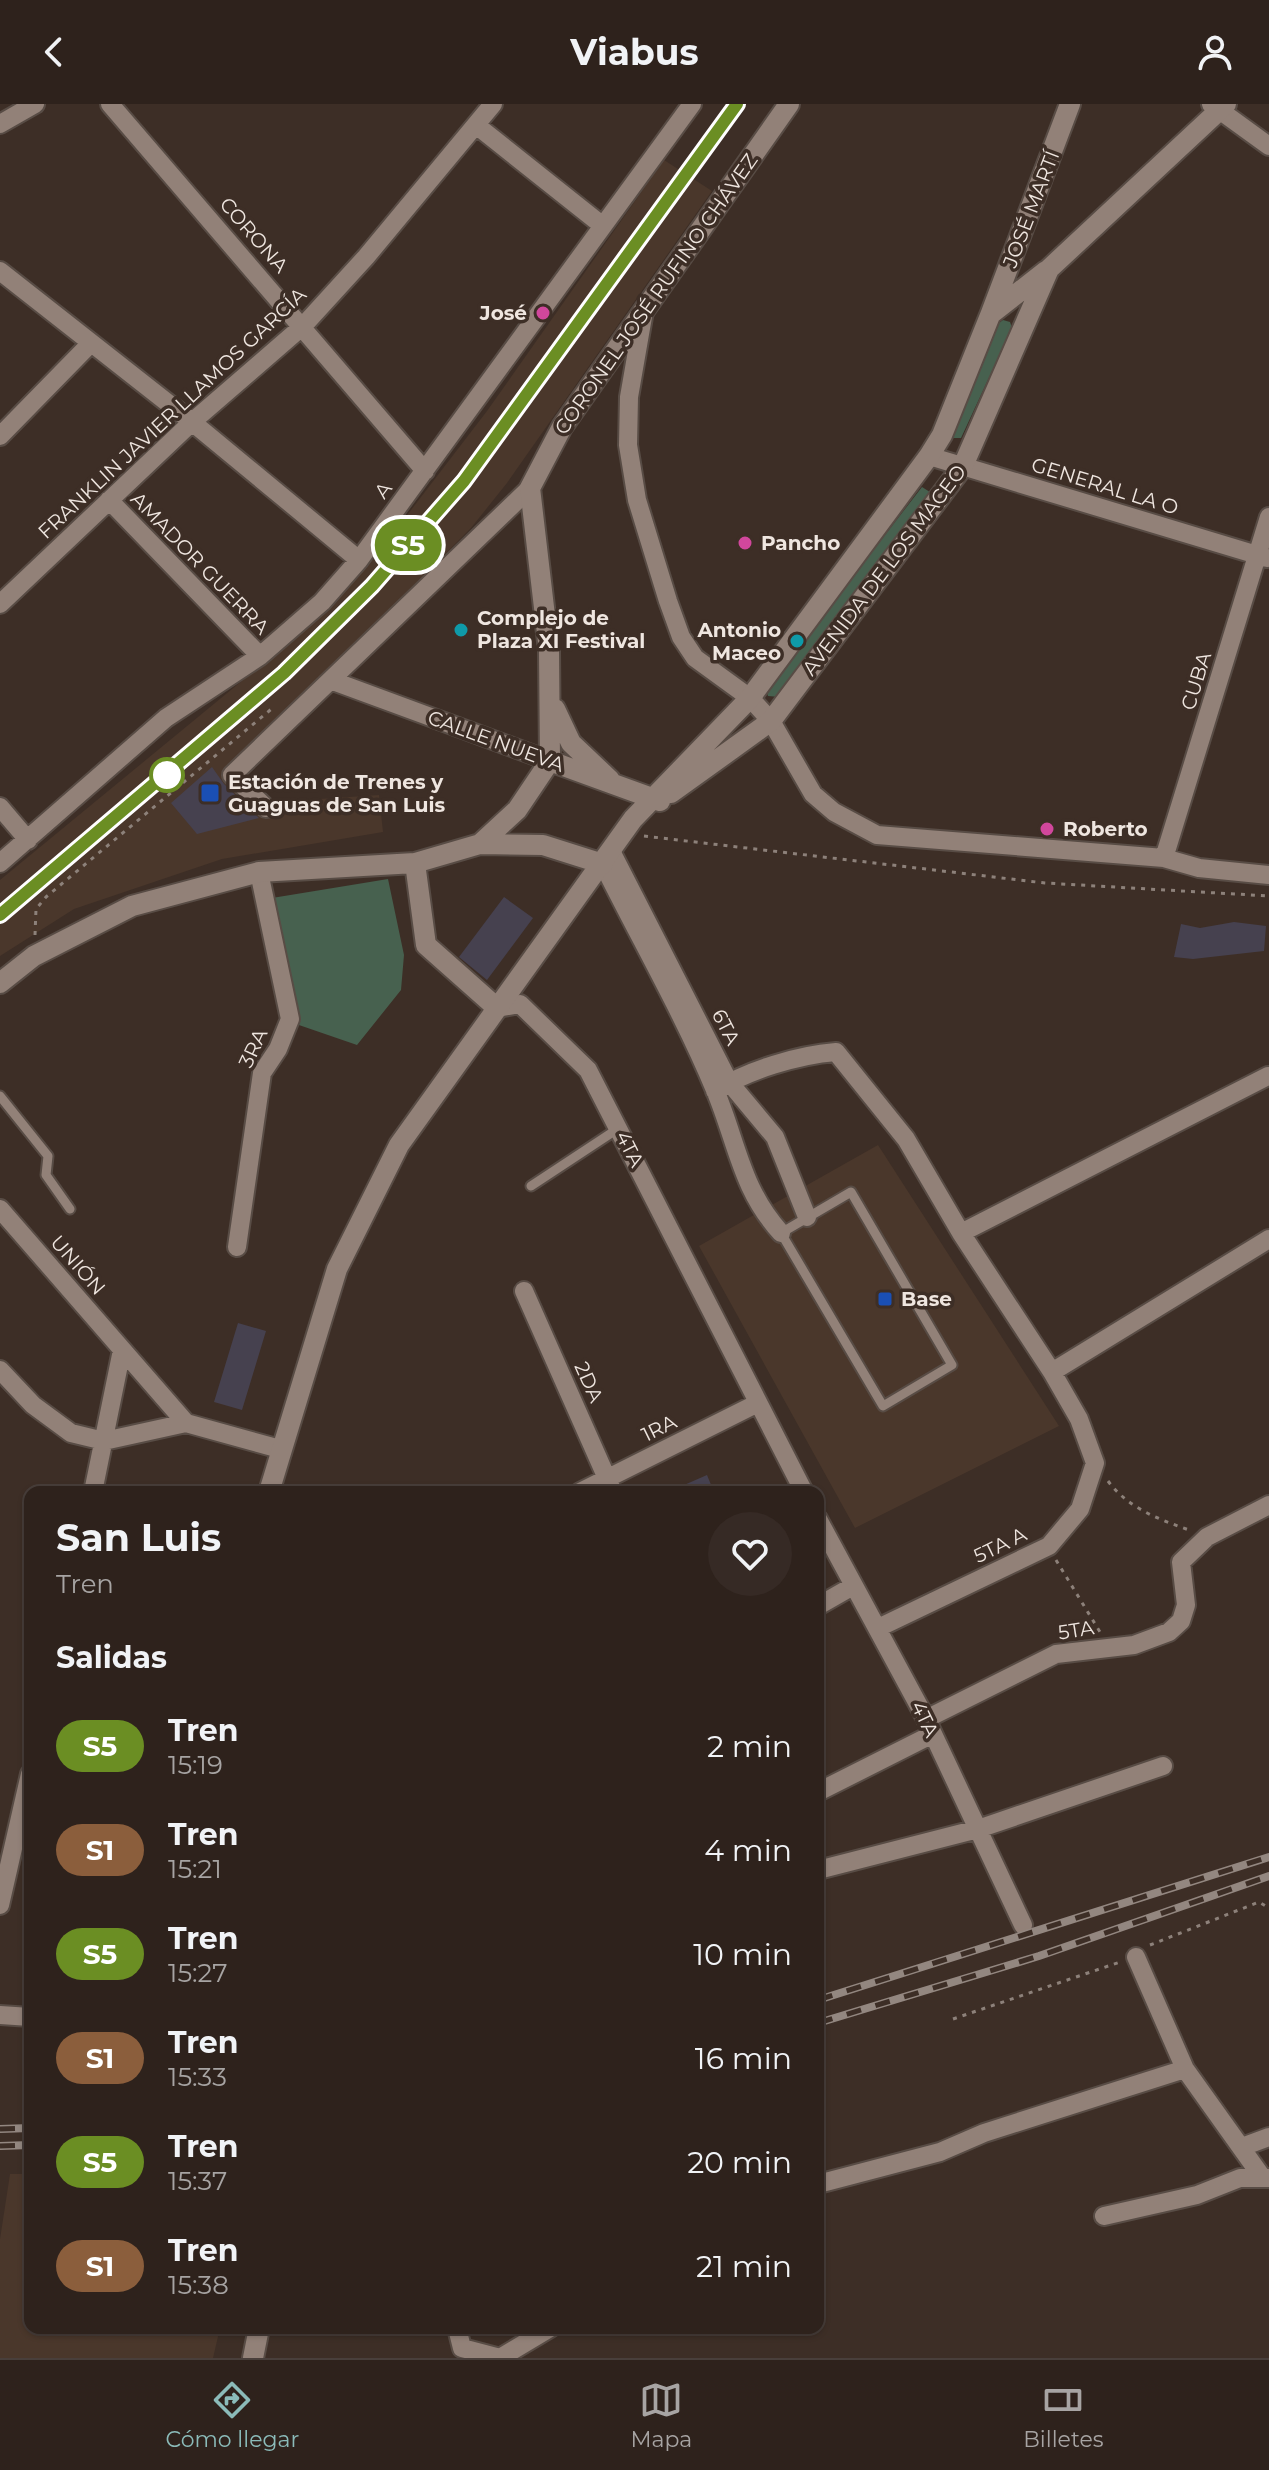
<!DOCTYPE html>
<html lang="es">
<meta charset="utf-8">
<style>
body{margin:0;font-family:Montserrat,sans-serif;background:#362a25;color:#f1f3f6;height:100vh;display:flex;flex-direction:column;font-size:30px;white-space:nowrap}
*{box-sizing:border-box;margin:0}
p{font-size:26px;color:#a7a4a3}
.icon{flex:none;width:44px;height:44px;fill:none;stroke:currentColor;stroke-width:2;stroke-linecap:round;stroke-linejoin:round}
.map{position:relative;flex:1;overflow:hidden}
.drawer{position:absolute;left:24px;top:1382px;width:800px;height:848px;display:flex;flex-direction:column;background:#2e221c;border-radius:16px;box-shadow:0 2px 6px #0004,0 0 0 2px #493f3b}
.drawer>*{flex:none}
.badge{padding:0 16px;border-radius:26px;font-size:28px;line-height:52px}
.map>.badge{position:absolute;translate:-50% -50%;box-shadow:0 0 0 4px #fff}
h2{padding:0 32px;font-size:30px;line-height:72px}
.round{display:grid;place-items:center;flex:none;width:84px;height:84px;border-radius:42px;background:#362a25}
.summary{display:flex;align-items:center;justify-content:space-between;height:136px;padding:0 32px}
h1{font-size:38px;font-weight:700;line-height:60px}
ul{padding:0;list-style:none}
li{display:flex;align-items:center;gap:24px;height:104px;padding:0 32px}
li div{flex:1}
li b{display:block;font-size:30px}
li em{font-style:normal}
li .badge{min-width:88px;font-weight:700;text-align:center}
header{display:flex;justify-content:space-between;align-items:center;height:104px;padding:0 32px;background:#2e221c;font-size:36px;font-weight:700}
.dock{display:flex;justify-content:space-around;align-items:center;height:112px;border-top:2px solid #493f3b;background:#2e221c;font-size:22px;color:#a7a4a3}
.dock a{display:grid;justify-items:center;gap:4px}
.dock .on{color:#8bbbb9}
.map>svg:first-child{display:block}
.built{fill:#4a372b}
.green{fill:#47614f}
.building{fill:#46414f}
.lines{fill:none;stroke-linecap:round;stroke-linejoin:round}
.lane-casing{stroke:#584c45;stroke-width:13}
.street-casing{stroke:#584c45;stroke-width:22}
.secondary-casing{stroke:#584c45;stroke-width:24}
.path{stroke:#8d817a;stroke-width:3;stroke-dasharray:4 6;stroke-linecap:butt}
.lane{stroke:#928178;stroke-width:9}
.street{stroke:#928178;stroke-width:18}
.secondary{stroke:#928178;stroke-width:20}
.rail-casing{stroke:#938780;stroke-width:8}
.rail{stroke:#3d2e26;stroke-width:5;stroke-dasharray:15;stroke-linecap:butt}
.line-casing{stroke:#fff;stroke-width:18}
.line{stroke:#6b8e23;stroke-width:12}
.hotel-dot{fill:#d1479c;stroke:#3d2e26;stroke-width:3}
.culture-dot{fill:#0f9aa8;stroke:#3d2e26;stroke-width:3}
.stop-dot{fill:#fff;stroke:#6b8e23;stroke-width:4}
.transit-dot{fill:#1a4fb4;stroke:#3d2e26;stroke-width:3}
.labels{text-anchor:middle;stroke-width:7;stroke-linejoin:round;paint-order:stroke}
.street-label{font-size:20px;fill:#efe6e0;stroke:#3d2e26}
.poi-label{font-size:20px;font-weight:bold;fill:#efe6e0;stroke:#3d2e26;text-anchor:start}
</style>
<header><svg class="icon" aria-label="back" viewBox="0 0 24 24"><path d="M15 5l-7 7 7 7"/></svg>Viabus<svg class="icon" aria-label="person" viewBox="0 0 24 24"><circle cx="12" cy="8" r="4"/><path d="M4 21q1-7 8-7t8 7"/></svg></header>
<div class="map">
<svg width="1269" height="2254" viewBox="0 0 1269 2254">
<rect width="100%" height="100%" fill="#3d2e26"/>
<path class="built" d="M 664,56 L 712,87 L 507,379 L 471,424 L 236,661 L 275,698 L 379,691 L 383,728 L 222,755 L 74,805 L 0,852 L 0,776 L 322,511 L 378,449 L 487,307 Z
M 878,1041 L 1059,1322 L 855,1424 L 699,1142 Z
M 10,2070 L 30,2070 L 30,2224 L 220,2224 L 213,2254 L 0,2254 L 0,2135 Z"/>
<path class="green" d="M 1003,216 L 1010,218 L 1012,224 L 961,334 L 952,334 L 950,330 L 995,222 Z
M 922,383 L 933,390 L 780,593 L 768,592 L 766,585 Z
M 388,775 L 404,851 L 401,886 L 357,941 L 296,920 L 272,794 Z"/>
<path class="building" d="M 212,663 L 224,680 L 259,714 L 197,730 L 171,699 Z
M 504,793 L 533,814 L 487,876 L 459,853 Z
M 1234,818 L 1266,822 L 1264,847 L 1193,855 L 1174,853 L 1181,820 L 1200,824 Z
M 238,1219 L 266,1227 L 242,1306 L 214,1298 Z
M 707,1371 L 714,1388 L 668,1388 Z"/>
<g class="lines">
<defs>
<path id="lane" d="M 0,992 L 48,1052 L 46,1071 L 70,1105
M 531,1082 L 619,1024
M 851,1088 L 952,1261 L 883,1302 L 781,1129 Z"/>
<path id="street" d="M 110,0 L 425,367
M 1211,0 L 1269,42
M 0,20 L 35,0
M 476,21 L 603,122
M 0,167 L 192,318 L 359,456
M 644,207 L 629,293 L 628,341 L 637,396 L 668,497 L 681,533 L 695,554 L 750,594 L 771,617 L 813,690 L 834,708 L 877,731 L 1164,754 L 1199,764 L 1269,771
M 0,332 L 91,239
M 929,352 L 1267,454
M 109,396 L 260,552
M 0,500 L 192,318 L 304,221 L 366,153 L 493,0
M 333,577 L 550,657
M 0,703 L 28,736
M 266,704 L 232,671 L 530,384
M 611,747 L 729,978 L 775,1033 L 807,1113
M 1164,754 L 1269,413
M 0,759 L 166,614 L 260,552 L 322,498 L 359,456 L 692,0
M 603,760 C 640,835 683,909 715,986 C 737,1038 741,1085 781,1129
M 497,904 L 520,900 L 588,966 L 804,1388
M 715,987 C 748,966 798,951 836,948 L 906,1035 L 961,1129 L 1052,1268 L 1079,1315 L 1095,1359 L 1080,1405 L 1049,1442 L 878,1524
M 0,1105 L 186,1319
M 961,1129 L 1268,972
M 237,1143 L 262,969 L 278,945 L 290,915 L 259,768
M 524,1187 L 613,1388
M 0,1266 L 33,1301 L 71,1329 L 104,1337 L 186,1319 L 280,1345
M 1052,1268 L 1269,1135
M 93,1388 L 122,1246
M 580,1388 L 758,1299
M 818,1415 L 926,1615 L 1023,1821
M 818,1502 L 853,1482
M 926,1615 L 1056,1550 L 1134,1541 L 1169,1528 L 1181,1517 L 1186,1501 L 1181,1458 L 1207,1433 L 1269,1401
M 818,1688 L 933,1630
M 818,1766 L 978,1725 L 1163,1662
M 0,1801 L 30,1670
M 1136,1853 L 1185,1965 L 1262,2073
M 0,1911 L 30,1913
M 1242,2043 L 1269,2033
M 818,2080 L 940,2048 L 984,2029 L 1185,1965
M 1104,2112 L 1197,2091 L 1240,2074 L 1269,2074
M 457,2224 L 462,2244 L 500,2254 L 550,2224"/>
<path id="secondary" d="M 992,209 L 1046,167
M 555,605 L 571,639 L 610,676
M 550,657 L 660,697
M 671,689 L 771,617 L 963,362 L 1049,165 L 1226,0
M 480,740 L 543,741 L 603,760
M 415,759 L 426,841 L 497,904
M 0,879 L 34,852 L 132,802 L 259,768 L 415,759 L 480,740 L 517,706 L 550,657 L 549,546 L 530,384 L 562,323 L 789,0
M 269,1388 L 337,1165 L 399,1041 L 633,715 L 750,594 L 929,352 L 942,331 L 991,209 L 1070,0
M 253,2254 L 259,2224"/>
</defs>
<use href="#lane" class="lane-casing"/>
<use href="#street" class="street-casing"/>
<use href="#secondary" class="secondary-casing"/>
<path class="path" d="M 644,732 L 1045,779 L 1269,792
M 35,831 L 36,805 L 46,793 L 275,602
M 1108,1377 C 1128,1404 1158,1415 1189,1426
M 1056,1456 L 1100,1528
M 1150,1841 L 1259,1798 L 1269,1804
M 953,1915 L 1120,1858"/>
<use href="#lane" class="lane"/>
<use href="#street" class="street"/>
<use href="#secondary" class="secondary"/>
<defs>
<path id="rail" d="M 0,811 L 284,569 L 372,482 L 464,377 L 737,0
M 818,1896 L 1269,1753
M 818,1919 L 1039,1852 L 1269,1772
M 0,2025 L 30,2024
M 0,2042 L 30,2041"/>
</defs>
<use href="#rail" class="rail-casing"/>
<use href="#rail" class="rail"/>
</g>
<g class="lines">
<defs>
<path id="line" d="M 0,811 L 284,569 L 372,482 L 464,377 L 737,0"/>
</defs>
<use href="#line" class="line-casing"/>
<use href="#line" class="line"/>
</g>
<g class="hotel-dot">
<circle cx="543" cy="209" r="8"/>
<circle cx="745" cy="439" r="8"/>
<circle cx="1047" cy="725" r="8"/>
</g>
<g class="culture-dot">
<circle cx="461" cy="526" r="8"/>
<circle cx="797" cy="537" r="8"/>
</g>
<circle class="stop-dot" cx="167" cy="671" r="16"/>
<g class="transit-dot">
<rect x="200" y="679" width="20" height="20" rx="4"/>
<rect x="877" y="1187" width="16" height="16" rx="4"/>
</g>
<g class="labels">
<g class="street-label">
<text transform="translate(1031 105) rotate(-69)" y="7">JOSÉ MARTÍ</text>
<text transform="translate(254 131) rotate(49)" y="7">CORONA</text>
<text transform="translate(656 190) rotate(-55)" y="7">CORONEL JOSÉ RUFINO CHÁVEZ</text>
<text transform="translate(172 309) rotate(-43)" y="7">FRANKLIN JAVIER LLAMOS GARCÍA</text>
<text transform="translate(1105 382) rotate(17)" y="7">GENERAL LA O</text>
<text transform="translate(383 386) rotate(-53)" y="7">A</text>
<text transform="translate(200 459) rotate(46)" y="7">AMADOR GUERRA</text>
<text transform="translate(884 466) rotate(-53)" y="7">AVENIDA DE LOS MACEO</text>
<text transform="translate(1196 577) rotate(-73)" y="7">CUBA</text>
<text transform="translate(496 637) rotate(20)" y="7">CALLE NUEVA</text>
<text transform="translate(726 923) rotate(63)" y="7">6TA</text>
<text transform="translate(253 944) rotate(-65)" y="7">3RA</text>
<text transform="translate(630 1045) rotate(63)" y="7">4TA</text>
<text transform="translate(78 1161) rotate(49)" y="7">UNIÓN</text>
<text transform="translate(589 1278) rotate(66)" y="7">2DA</text>
<text transform="translate(659 1324) rotate(-26)" y="7">1RA</text>
<text transform="translate(1000 1441) rotate(-26)" y="7">5TA A</text>
<text transform="translate(1076 1526) rotate(-9)" y="7">5TA</text>
<text transform="translate(925 1615) rotate(64)" y="7">4TA</text>
</g>
<g class="poi-label">
<text x="527" y="216" text-anchor="end">José</text>
<text x="761" y="446">Pancho</text>
<text x="477" y="521">Complejo de<tspan x="477" dy="23">Plaza XI Festival</tspan></text>
<text x="781" y="533" text-anchor="end">Antonio<tspan x="781" dy="23">Maceo</tspan></text>
<text x="228" y="685">Estación de Trenes y<tspan x="228" dy="23">Guaguas de San Luis</tspan></text>
<text x="1063" y="732">Roberto</text>
<text x="901" y="1202">Base</text>
</g>
</g>
</svg>
<b class="badge" style="left:408px;top:441px;background:#6b8e23;color:#fff">S5</b>
<section class="drawer">
<div class="summary"><div><h1>San Luis</h1><p>Tren</p></div><a class="round"><svg class="icon" aria-label="heart" viewBox="0 0 24 24"><path d="M12 20l-8-8c-3-5 5-10 8-4 3-6 11-1 8 4z"/></svg></a></div>
<h2>Salidas</h2>
<ul>
<li><span class="badge" style="background:#6b8e23;color:#fff">S5</span><div><b>Tren</b><p>15:19</p></div><em>2 min</em></li>
<li><span class="badge" style="background:#8b5e3c;color:#fff">S1</span><div><b>Tren</b><p>15:21</p></div><em>4 min</em></li>
<li><span class="badge" style="background:#6b8e23;color:#fff">S5</span><div><b>Tren</b><p>15:27</p></div><em>10 min</em></li>
<li><span class="badge" style="background:#8b5e3c;color:#fff">S1</span><div><b>Tren</b><p>15:33</p></div><em>16 min</em></li>
<li><span class="badge" style="background:#6b8e23;color:#fff">S5</span><div><b>Tren</b><p>15:37</p></div><em>20 min</em></li>
<li><span class="badge" style="background:#8b5e3c;color:#fff">S1</span><div><b>Tren</b><p>15:38</p></div><em>21 min</em></li>
</ul>
</section>
</div>
<nav class="dock">
<a class="on"><svg class="icon" aria-label="directions" viewBox="0 0 24 24"><path d="M12 3l9 9-9 9-9-9zM9 14v-3h6M13 9l2 2-2 2"/></svg>Cómo llegar</a>
<a><svg class="icon" aria-label="map" viewBox="0 0 24 24"><path d="M3 6l6-2 6 2 6-2v14l-6 2-6-2-6 2zM9 4v14M15 6v14"/></svg>Mapa</a>
<a><svg class="icon" aria-label="tickets" viewBox="0 0 24 24"><path d="M3 7h18v10H3zM15 7v10"/></svg>Billetes</a>
</nav>
